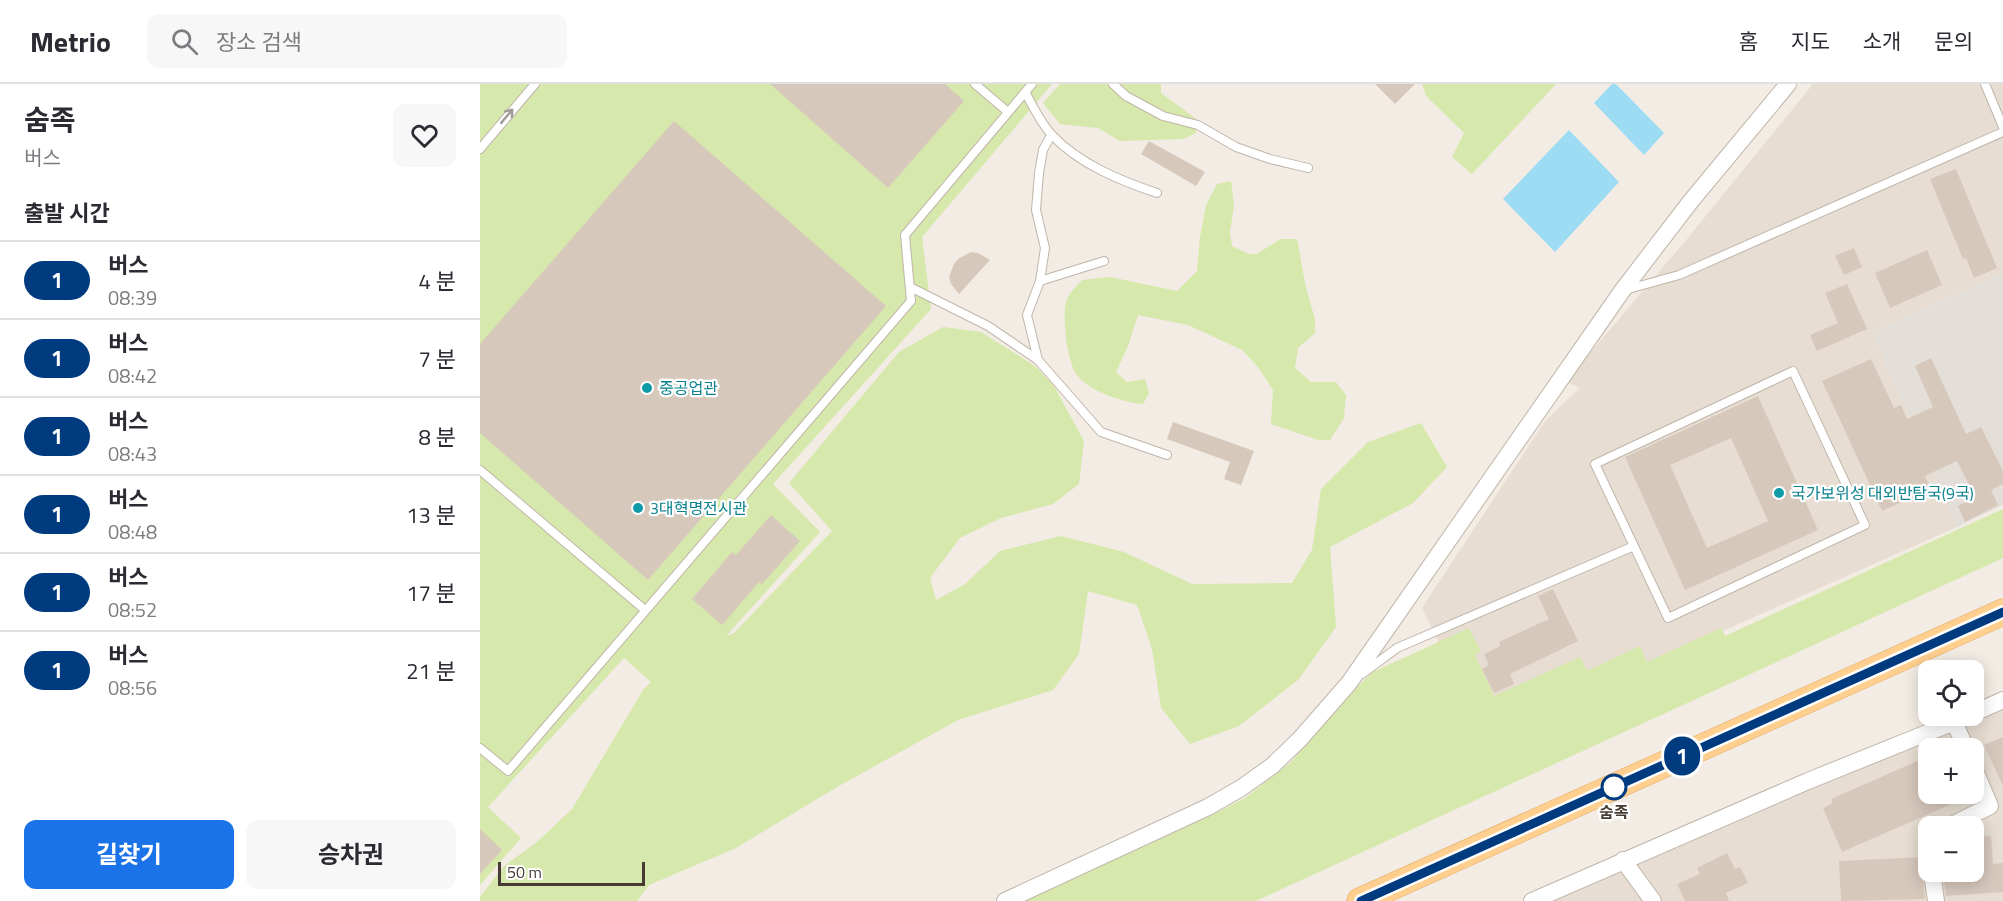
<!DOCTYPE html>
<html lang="ko">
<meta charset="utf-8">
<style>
body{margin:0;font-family:"Titillium Web","Noto Sans KR",sans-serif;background:#f7f7f7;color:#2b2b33;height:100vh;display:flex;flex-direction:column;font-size:22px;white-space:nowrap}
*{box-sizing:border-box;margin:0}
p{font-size:20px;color:#7c7c81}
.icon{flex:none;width:33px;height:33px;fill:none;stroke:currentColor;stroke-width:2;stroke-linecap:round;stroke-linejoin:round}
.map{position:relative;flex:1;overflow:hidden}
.side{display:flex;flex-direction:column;background:#fff;width:480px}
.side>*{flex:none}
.badge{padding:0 12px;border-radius:20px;font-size:21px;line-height:39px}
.buttons{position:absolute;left:1438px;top:576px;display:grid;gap:12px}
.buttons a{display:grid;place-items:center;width:66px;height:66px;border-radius:12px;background:#fff;box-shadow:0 3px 15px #0003;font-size:30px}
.scale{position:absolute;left:18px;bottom:15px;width:147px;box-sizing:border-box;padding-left:6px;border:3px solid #453b34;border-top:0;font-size:16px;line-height:21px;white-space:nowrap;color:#453b34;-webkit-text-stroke:4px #fff;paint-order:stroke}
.map>.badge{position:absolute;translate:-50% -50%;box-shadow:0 0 0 3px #fff}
h2{padding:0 24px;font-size:22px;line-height:54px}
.round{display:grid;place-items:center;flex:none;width:63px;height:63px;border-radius:12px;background:#f7f7f7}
.head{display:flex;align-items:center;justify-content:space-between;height:102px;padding:0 24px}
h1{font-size:28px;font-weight:700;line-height:45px}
.primary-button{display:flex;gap:12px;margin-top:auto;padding:12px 24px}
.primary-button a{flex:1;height:69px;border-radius:12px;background:#1a73e8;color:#fff;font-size:24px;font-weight:700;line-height:69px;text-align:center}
.primary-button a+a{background:#f7f7f7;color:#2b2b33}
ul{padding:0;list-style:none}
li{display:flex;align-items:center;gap:18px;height:78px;padding:0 24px;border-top:2px solid #e1e1e2}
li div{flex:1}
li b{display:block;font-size:22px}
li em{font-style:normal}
li .badge{min-width:66px;font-weight:700;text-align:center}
header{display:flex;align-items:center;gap:36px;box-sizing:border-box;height:84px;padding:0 30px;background:#fff;border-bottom:2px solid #e1e1e2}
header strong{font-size:28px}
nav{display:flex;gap:33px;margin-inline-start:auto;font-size:21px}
.search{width:420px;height:54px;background:#f7f7f7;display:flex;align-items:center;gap:15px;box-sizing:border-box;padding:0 21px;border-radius:12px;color:#7c7c81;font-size:22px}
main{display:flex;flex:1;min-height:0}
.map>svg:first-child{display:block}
.residential{fill:#e7ddd2;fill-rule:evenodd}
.industrial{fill:#e4ded9}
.green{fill:#d6e8ab}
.water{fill:#9ddcf2}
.building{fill:#d7c8bc;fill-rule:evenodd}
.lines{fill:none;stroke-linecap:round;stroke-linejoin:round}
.service-casing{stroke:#c1b5a9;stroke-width:10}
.minor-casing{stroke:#c1b5a9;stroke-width:18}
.primary-casing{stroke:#e6a95e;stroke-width:27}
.service{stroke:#fff;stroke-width:8}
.minor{stroke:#fff;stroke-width:16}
.primary{stroke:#ffcf90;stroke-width:26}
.oneway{stroke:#a29d9a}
.line-casing{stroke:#fff;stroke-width:14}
.line{stroke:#003b80;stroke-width:9}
.culture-dot{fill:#0f9aa8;stroke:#fff;stroke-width:2}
.stop-dot{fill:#fff;stroke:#003b80;stroke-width:3}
.labels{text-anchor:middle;stroke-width:4.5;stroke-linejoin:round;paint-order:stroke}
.culture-label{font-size:16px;fill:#0d838f;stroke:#fff;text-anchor:start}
.stop-label{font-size:16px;font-weight:bold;fill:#453b34;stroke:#fff}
</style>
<header>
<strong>Metrio</strong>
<div class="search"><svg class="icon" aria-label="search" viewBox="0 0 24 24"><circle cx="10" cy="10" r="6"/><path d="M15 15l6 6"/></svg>장소 검색</div>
<nav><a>홈</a><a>지도</a><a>소개</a><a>문의</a></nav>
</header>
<main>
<section class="side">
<div class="head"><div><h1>숨족</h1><p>버스</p></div><a class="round"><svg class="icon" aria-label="heart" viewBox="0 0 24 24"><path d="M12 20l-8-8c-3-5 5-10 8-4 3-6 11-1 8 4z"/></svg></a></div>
<h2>출발 시간</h2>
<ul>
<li><span class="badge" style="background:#003b80;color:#fff">1</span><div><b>버스</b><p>08:39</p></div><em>4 분</em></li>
<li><span class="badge" style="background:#003b80;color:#fff">1</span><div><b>버스</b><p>08:42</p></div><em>7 분</em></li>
<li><span class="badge" style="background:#003b80;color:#fff">1</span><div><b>버스</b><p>08:43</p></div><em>8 분</em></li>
<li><span class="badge" style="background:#003b80;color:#fff">1</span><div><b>버스</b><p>08:48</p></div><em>13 분</em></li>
<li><span class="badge" style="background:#003b80;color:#fff">1</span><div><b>버스</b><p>08:52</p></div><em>17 분</em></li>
<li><span class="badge" style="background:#003b80;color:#fff">1</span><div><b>버스</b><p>08:56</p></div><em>21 분</em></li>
</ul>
<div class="primary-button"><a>길찾기</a><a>승차권</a></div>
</section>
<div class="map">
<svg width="1523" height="817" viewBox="0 0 1523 817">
<rect width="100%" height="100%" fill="#f2ece4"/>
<path class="residential" d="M 1333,0 L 1523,0 L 1523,189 L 1392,248 L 1477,443 L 1004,653 L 942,524 L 1065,337 L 1100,304 L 1089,299 L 1099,282 L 1207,155 Z
M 1523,624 L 1523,817 L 1071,817 L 1163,775 ZM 1449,664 L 1494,664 L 1494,710 L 1449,710 ZM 1449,742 L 1494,742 L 1494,788 L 1449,788 Z"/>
<path class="industrial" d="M 1523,189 L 1523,421 L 1477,443 L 1392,248 Z"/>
<path class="green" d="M 0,0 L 572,0 L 442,153 L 451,225 L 293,400 L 340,448 L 246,552 L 254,549 L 352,447 L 309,399 L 419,268 L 463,243 L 501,248 L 555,282 L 574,302 L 604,357 L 599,400 L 573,420 L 521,434 L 480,454 L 450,494 L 456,516 L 485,500 L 520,467 L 581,452 L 644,468 L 712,500 L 812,499 L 832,466 L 841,405 L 888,358 L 941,339 L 967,383 L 933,419 L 850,463 L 856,543 L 818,596 L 759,642 L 710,660 L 681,624 L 672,565 L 657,521 L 608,507 L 599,570 L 573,606 L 478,636 L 357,703 L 256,764 L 169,801 L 157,817 L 0,817 L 0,813 L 24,782 L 57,758 L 92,725 L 163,606 L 171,598 L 144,574 L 8,723 L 41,754 L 0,801 Z
M 580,0 L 681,0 L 681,9 L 715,34 L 716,49 L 703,55 L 640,57 L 618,44 L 580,40 L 563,19 Z
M 942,0 L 1076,0 L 992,90 L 972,73 L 984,49 L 946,12 Z
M 751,97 L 754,122 L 750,148 L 752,162 L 769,170 L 776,170 L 801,155 L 817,155 L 826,204 L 835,235 L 835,249 L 818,264 L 815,284 L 831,298 L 856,298 L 866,311 L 864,334 L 850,356 L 838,356 L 791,340 L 793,306 L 778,283 L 762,266 L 708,241 L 658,231 L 648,262 L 636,288 L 647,298 L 665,295 L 669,309 L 663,320 C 644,319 609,307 597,291 C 587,278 582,233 586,218 C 588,210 597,202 602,196 L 630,193 L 697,207 L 717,187 L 720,153 L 726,121 L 737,100 Z
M 1523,425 L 1523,474 L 776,817 L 545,817 L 730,732 L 765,714 L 810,679 L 879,601 L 893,588 L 989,544 L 1001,567 L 995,571 L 1014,612 L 1100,573 L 1107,587 L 1160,562 L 1167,578 L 1241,544 L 1245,552 Z"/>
<path class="water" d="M 1132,0 L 1136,0 L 1184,49 L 1164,71 L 1114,19 Z
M 1089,46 L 1139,98 L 1075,168 L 1023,115 Z"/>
<path class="building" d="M 290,0 L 465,0 L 484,17 L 408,104 Z
M 895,0 L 935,0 L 915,20 Z
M 194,37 L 406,222 L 168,496 L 0,349 L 0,260 Z
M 669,57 L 725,88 L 716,102 L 661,70 Z
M 1476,85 L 1517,184 L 1494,194 L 1486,174 L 1483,175 L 1450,95 Z
M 1374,164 L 1382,183 L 1364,191 L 1355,172 Z
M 1447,166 L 1462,201 L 1410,224 L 1395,189 Z
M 491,168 L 498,169 L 510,176 L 479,210 L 471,200 L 469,193 L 474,180 L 478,175 Z
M 1367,200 L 1387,245 L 1337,267 L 1330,251 L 1358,239 L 1345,209 Z
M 1451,274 L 1486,350 L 1501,343 L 1523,387 L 1523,400 L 1511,406 L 1518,421 L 1485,438 L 1478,422 L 1495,413 L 1477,377 L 1445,392 L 1451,405 L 1402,427 L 1342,297 L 1391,275 L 1414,324 L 1421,321 L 1427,335 L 1453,323 L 1435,282 Z
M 1278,312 L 1338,446 L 1205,506 L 1145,373 ZM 1251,354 L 1288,437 L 1227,464 L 1190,381 Z
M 693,338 L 774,367 L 761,401 L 744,395 L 750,378 L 687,355 Z
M 291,431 L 320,457 L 282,500 L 279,498 L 242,541 L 212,515 L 252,468 L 256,471 Z
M 1073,505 L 1098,557 L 1030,590 L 1034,600 L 1014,609 L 1002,585 L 1009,581 L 1004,570 L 1020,562 L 1019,558 L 1069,535 L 1058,512 Z
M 1523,653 L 1523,702 L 1504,661 Z
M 1449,672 L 1449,710 L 1494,710 L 1362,768 L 1343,724 L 1353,719 L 1351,715 Z
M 0,745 L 22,766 L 0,790 Z
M 1511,752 L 1513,780 L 1523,779 L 1523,808 L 1466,812 L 1463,788 L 1494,788 L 1494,753 Z
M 1247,769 L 1255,785 L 1260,783 L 1268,799 L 1246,809 L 1249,817 L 1205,817 L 1197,800 L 1220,790 L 1217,784 Z
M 1444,773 L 1444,781 L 1442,789 L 1445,815 L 1361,817 L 1359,777 Z"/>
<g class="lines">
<defs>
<path id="service" d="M 495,0 L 528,28
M 633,0 L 646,12 L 683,32 L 718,41 L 756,63 L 790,75 L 828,84
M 1505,0 L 1523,43
M 545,8 C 553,22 561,40 572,51 C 599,80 641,97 677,109
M 0,65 L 55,0
M 560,197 L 624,177
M 430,203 L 508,242 L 558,276 L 621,348 L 687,371
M 1145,206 L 1199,191 L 1523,48
M 558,276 L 547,231 L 560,197 L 565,164 L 556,126 L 559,89 L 563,66 L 571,51
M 1313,287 L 1385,441 L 1188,534 L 1115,380 Z
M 0,386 L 165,526
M 882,590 L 917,564 L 1154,462
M 0,664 L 28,687 L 431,217 L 425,151 L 552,0"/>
<path id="minor" d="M 1494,629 L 1523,616
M 1474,638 L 1486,664
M 1470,742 L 1510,722 L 1494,684
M 1143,776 L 1173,817
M 1452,788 L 1456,817
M 525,817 L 728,723 L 761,704 L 792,682 L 820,655 L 869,599 L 1142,207 L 1211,117 L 1308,0
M 1052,817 L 1328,697 L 1489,632"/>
<path id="primary" d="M 880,817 L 1523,528"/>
</defs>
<use href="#service" class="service-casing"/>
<use href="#minor" class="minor-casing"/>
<use href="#primary" class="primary-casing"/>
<use href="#service" class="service"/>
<use href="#minor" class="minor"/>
<use href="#primary" class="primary"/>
</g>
<defs><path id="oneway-shaft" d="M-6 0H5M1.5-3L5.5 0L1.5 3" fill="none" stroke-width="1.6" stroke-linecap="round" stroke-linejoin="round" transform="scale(1.5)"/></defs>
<use class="oneway" href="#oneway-shaft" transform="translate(27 32) rotate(-50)"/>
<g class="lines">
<defs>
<path id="line" d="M 881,817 L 1523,528"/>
</defs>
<use href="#line" class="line-casing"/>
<use href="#line" class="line"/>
</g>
<g class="culture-dot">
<circle cx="167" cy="304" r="6"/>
<circle cx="1299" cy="409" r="6"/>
<circle cx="158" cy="424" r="6"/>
</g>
<circle class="stop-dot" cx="1134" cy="703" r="12"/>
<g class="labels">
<g class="culture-label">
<text x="179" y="310">중공업관</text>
<text x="1311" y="415">국가보위성 대외반탐국(9국)</text>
<text x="170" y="430">3대혁명전시관</text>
</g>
<g class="stop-label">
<text x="1134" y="734">숨족</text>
</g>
</g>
</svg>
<div class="buttons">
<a><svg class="icon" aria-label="locate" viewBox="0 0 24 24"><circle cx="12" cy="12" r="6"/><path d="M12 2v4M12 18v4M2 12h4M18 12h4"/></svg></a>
<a>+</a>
<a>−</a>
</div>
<div class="scale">50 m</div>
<b class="badge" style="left:1202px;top:672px;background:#003b80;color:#fff">1</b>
</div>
</main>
